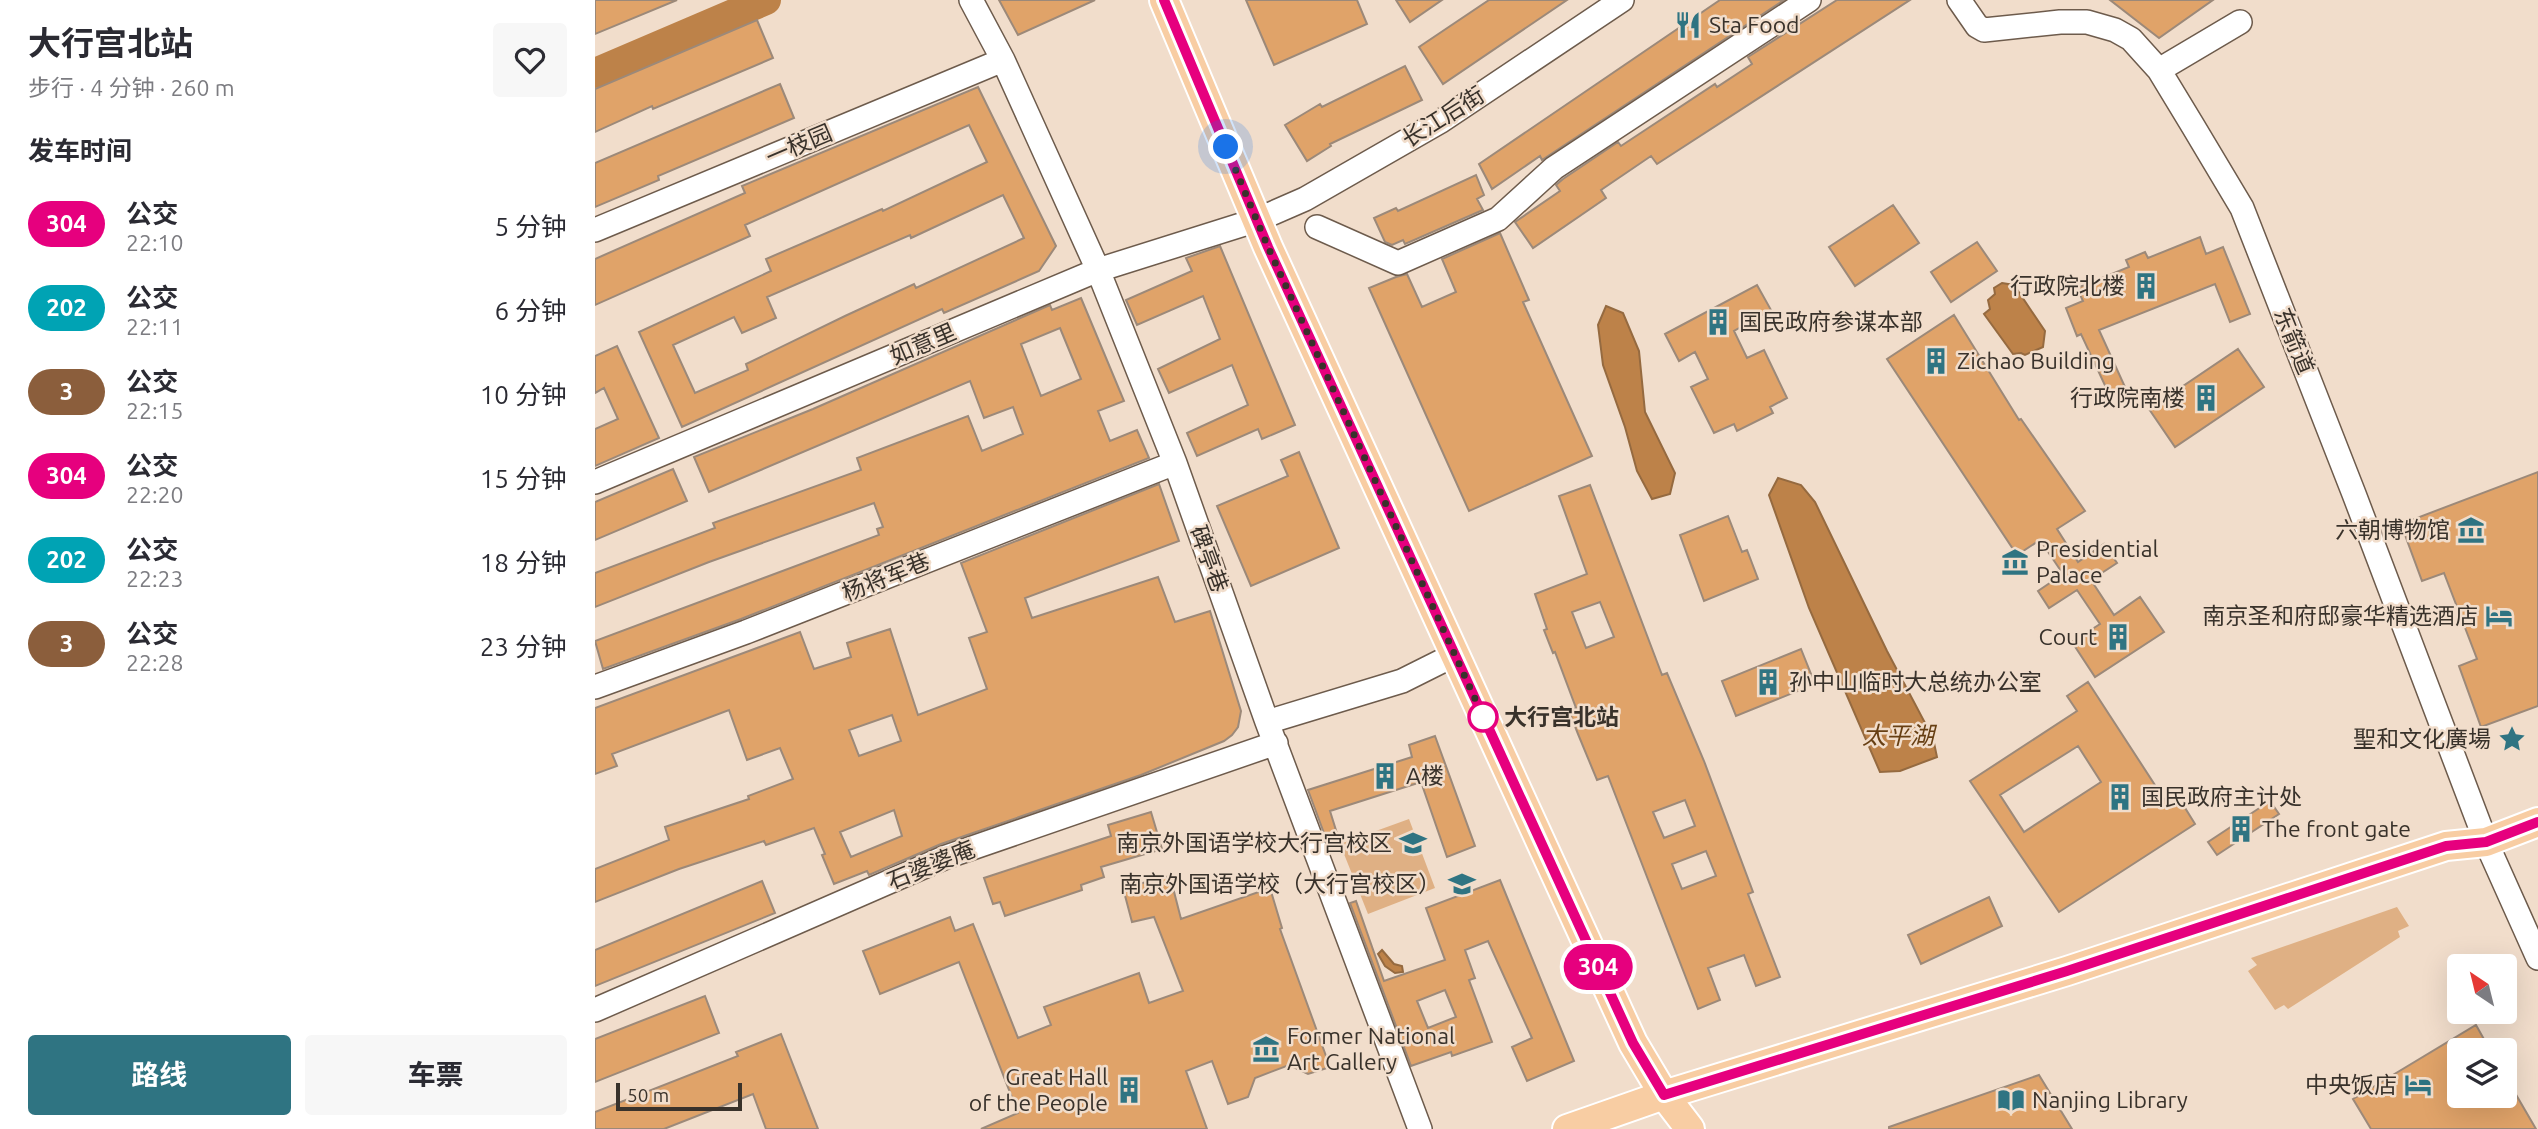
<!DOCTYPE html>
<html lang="zh">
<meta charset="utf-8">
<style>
body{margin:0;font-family:Ubuntu,"Noto Sans SC",sans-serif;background:#f7f7f7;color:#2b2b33;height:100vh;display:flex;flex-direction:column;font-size:26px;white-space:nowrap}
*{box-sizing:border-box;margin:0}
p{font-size:23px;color:#7c7c81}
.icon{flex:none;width:38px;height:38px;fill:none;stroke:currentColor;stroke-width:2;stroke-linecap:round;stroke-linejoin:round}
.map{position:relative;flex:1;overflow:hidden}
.sheet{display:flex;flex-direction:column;background:#fff;width:595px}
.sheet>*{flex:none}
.badge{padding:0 14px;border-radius:23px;font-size:24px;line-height:46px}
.needle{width:46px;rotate:325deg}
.buttons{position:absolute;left:1852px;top:954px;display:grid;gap:14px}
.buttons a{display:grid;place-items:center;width:70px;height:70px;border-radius:7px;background:#fff;box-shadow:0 7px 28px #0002;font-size:35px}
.scale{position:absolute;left:21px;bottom:18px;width:126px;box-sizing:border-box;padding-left:7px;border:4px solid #39322b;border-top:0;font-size:19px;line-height:24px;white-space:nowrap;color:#39322b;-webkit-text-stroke:5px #f1ddcb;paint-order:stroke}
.you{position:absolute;width:35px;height:35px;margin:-18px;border:5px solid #fff;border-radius:50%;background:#1a73e8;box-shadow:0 0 0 10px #1a73e833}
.map>.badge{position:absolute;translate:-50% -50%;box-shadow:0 0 0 4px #fff}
h2{padding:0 28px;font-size:26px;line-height:63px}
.round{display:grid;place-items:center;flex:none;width:74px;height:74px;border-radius:7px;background:#f7f7f7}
.headline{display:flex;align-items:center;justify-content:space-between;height:119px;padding:0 28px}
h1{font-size:33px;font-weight:700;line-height:52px}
.cta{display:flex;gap:14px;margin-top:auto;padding:14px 28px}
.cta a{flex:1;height:80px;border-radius:7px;background:#2f7482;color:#fff;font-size:28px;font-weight:700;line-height:80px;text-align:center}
.cta a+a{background:#f7f7f7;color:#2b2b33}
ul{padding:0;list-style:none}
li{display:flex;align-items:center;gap:21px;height:84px;padding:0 28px}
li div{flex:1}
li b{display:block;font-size:26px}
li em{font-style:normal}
li .badge{min-width:77px;font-weight:700;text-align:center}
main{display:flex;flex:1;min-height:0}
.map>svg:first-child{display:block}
.green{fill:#dfb084}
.water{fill:#bd8249;stroke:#956a40;stroke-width:2}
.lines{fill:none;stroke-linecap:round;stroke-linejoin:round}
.river{stroke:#bd8249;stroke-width:30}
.building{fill:#e0a369;stroke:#9c8979;stroke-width:2;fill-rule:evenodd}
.minor-casing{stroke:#6d5b4c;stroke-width:26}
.major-casing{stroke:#fff;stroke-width:32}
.minor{stroke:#fff;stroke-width:23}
.major{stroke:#f8cda3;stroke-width:28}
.line-casing{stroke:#fff;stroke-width:16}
.line{stroke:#e6007e;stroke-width:10}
.walk{stroke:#39322b;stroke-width:7;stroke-dasharray:0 12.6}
.stop-dot{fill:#fff;stroke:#e6007e;stroke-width:3.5}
.labels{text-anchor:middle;stroke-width:5;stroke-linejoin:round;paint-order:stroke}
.poi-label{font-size:23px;fill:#39322b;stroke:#f1ddcb;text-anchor:start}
.street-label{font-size:23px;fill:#39322b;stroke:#f1ddcb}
.stop-label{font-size:23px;font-weight:bold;fill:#39322b;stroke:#f1ddcb;text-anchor:start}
.water-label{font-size:24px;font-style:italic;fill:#673f13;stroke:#f1ddcb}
</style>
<main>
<section class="sheet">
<div class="headline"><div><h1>大行宫北站</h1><p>步行 · 4 分钟 · 260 m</p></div><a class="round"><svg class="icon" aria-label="heart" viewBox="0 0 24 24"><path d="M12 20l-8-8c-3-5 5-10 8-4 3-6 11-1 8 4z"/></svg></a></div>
<h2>发车时间</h2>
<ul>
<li><span class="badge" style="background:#e6007e;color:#fff">304</span><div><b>公交</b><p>22:10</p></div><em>5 分钟</em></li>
<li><span class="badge" style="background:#00a3b4;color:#fff">202</span><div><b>公交</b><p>22:11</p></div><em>6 分钟</em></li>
<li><span class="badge" style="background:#8b5e3c;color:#fff">3</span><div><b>公交</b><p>22:15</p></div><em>10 分钟</em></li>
<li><span class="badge" style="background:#e6007e;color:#fff">304</span><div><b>公交</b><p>22:20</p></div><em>15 分钟</em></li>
<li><span class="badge" style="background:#00a3b4;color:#fff">202</span><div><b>公交</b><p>22:23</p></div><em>18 分钟</em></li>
<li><span class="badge" style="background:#8b5e3c;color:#fff">3</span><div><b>公交</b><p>22:28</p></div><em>23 分钟</em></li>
</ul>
<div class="cta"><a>路线</a><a>车票</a></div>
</section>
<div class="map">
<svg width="1943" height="1129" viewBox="0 0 1943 1129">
<rect width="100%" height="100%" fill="#f1ddcb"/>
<path class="green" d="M 814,819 L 840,888 L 773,914 L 745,844 Z
M 1802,907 L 1814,926 L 1803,931 L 1805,937 L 1693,1009 L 1689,1005 L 1680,1010 L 1653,971 L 1662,965 L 1656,958 Z"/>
<path class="water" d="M 1407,283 L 1419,285 L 1450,331 L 1448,347 L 1430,355 L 1426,353 L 1418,354 L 1389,314 L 1395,309 L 1393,300 L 1400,294 L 1399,288 Z
M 1011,306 L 1028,313 L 1044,351 L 1050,412 L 1080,473 L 1075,494 L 1057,499 L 1042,471 L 1030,427 L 1008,365 L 1003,325 Z
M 1183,478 L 1206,485 L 1220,502 L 1292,651 L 1338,738 L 1342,757 L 1305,771 L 1285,772 L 1214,608 L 1174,495 Z
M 787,950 L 799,964 L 807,966 L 808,972 L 800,973 L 790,966 L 783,954 Z"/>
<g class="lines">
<path class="river" d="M 0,73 L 171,0"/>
</g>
<path class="building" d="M 0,0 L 82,0 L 0,34 Z
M 404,0 L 500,0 L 423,35 Z
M 651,0 L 762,0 L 772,24 L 679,65 Z
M 801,0 L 847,0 L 815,22 Z
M 894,0 L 972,0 L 848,84 L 824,47 Z
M 1125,0 L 1189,0 L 947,160 L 945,156 L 897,189 L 884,164 Z
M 1242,0 L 1315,0 L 1062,164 L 1056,156 L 1006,190 L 1011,198 L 938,248 L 920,222 L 965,191 L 961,185 L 968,179 L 1023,142 L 1026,146 L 1120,84 L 1122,87 L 1157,64 L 1153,57 Z
M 1515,0 L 1618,0 L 1564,38 Z
M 162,20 L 178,58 L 58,109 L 57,106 L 0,132 L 0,89 Z
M 810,66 L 827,100 L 735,144 L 736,146 L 712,161 L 690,125 L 725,104 L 727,107 Z
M 185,84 L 199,118 L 63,176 L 64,180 L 0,207 L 0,163 Z
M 383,87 L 461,246 L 444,271 L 349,313 L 347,309 L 87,427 L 44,332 L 176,271 L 171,259 L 287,209 L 288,211 L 392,162 L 374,125 L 150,225 L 155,236 L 0,305 L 0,259 L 150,193 L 147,186 ZM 408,195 L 429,238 L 321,288 L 319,284 L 250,316 L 151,364 L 153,370 L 100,393 L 78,345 L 139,317 L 147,333 L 181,318 L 172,297 L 315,235 L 316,238 Z
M 881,175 L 889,195 L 882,199 L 888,210 L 810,244 L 808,240 L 797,245 L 790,242 L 779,218 L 801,208 L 803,211 Z
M 1298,205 L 1324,243 L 1260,286 L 1234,247 Z
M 905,233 L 934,300 L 928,302 L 997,456 L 874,511 L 774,288 L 801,277 L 812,274 L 827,307 L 861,292 L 847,259 Z
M 1605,237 L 1611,254 L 1628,247 L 1655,314 L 1635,322 L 1620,284 L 1504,330 L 1530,387 L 1514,394 L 1486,334 L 1482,336 L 1471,308 L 1488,301 L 1482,288 L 1534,267 L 1531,260 L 1550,252 L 1553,258 Z
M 1382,242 L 1402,271 L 1356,302 L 1336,272 Z
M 625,246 L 700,425 L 667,439 L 663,429 L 602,456 L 592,433 L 653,405 L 637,365 L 574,393 L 563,369 L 625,339 L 608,296 L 542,325 L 531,300 L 597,271 L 591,258 Z
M 1162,285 L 1176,310 L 1139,331 L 1152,358 L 1169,350 L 1192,398 L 1175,407 L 1178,413 L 1142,431 L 1139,424 L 1119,433 L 1096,387 L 1113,379 L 1100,352 L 1084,361 L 1070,334 Z
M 486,298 L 529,401 L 503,411 L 515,441 L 542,430 L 554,458 L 146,619 L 8,669 L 0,641 L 284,535 L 282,529 L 288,527 L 279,503 L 114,562 L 0,607 L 0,573 L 120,528 L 118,523 L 266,470 L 262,458 L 373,416 L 387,451 L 428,434 L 418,407 L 389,418 L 375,381 L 114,492 L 99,457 L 218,409 L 455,305 L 457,310 ZM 465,328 L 486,379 L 446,396 L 426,344 Z
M 1359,315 L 1424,420 L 1426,419 L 1490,511 L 1462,529 L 1483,562 L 1509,544 L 1522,563 L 1496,580 L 1519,615 L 1545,597 L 1569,632 L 1500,677 L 1477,642 L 1505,624 L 1482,590 L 1454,608 L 1443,591 L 1468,574 L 1445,540 L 1422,555 L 1292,359 Z
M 22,346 L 64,438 L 0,466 L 0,429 L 23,419 L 9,388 L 0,393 L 0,356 Z
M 1643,349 L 1669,387 L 1580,447 L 1554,409 Z
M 704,452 L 744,548 L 656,586 L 622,506 L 693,476 L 686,460 Z
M 78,469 L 92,501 L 0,540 L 0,502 Z
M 1943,472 L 1943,706 L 1886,727 L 1864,666 L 1882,659 L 1849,573 L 1827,581 L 1806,524 Z
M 564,484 L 584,541 L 430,598 L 437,618 L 563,577 L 580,622 L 615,611 L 646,711 L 643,727 L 637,735 L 629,741 L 546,775 L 346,844 L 274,875 L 272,871 L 239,884 L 227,855 L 230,854 L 219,828 L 171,845 L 169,841 L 84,869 L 0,902 L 0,869 L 74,840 L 70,827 L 154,799 L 153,796 L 198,779 L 185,748 L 152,760 L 134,710 L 17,754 L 22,766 L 0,774 L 0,708 L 205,632 L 219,669 L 256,657 L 252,643 L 295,629 L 323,715 L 392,689 L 374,638 L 392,632 L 366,563 ZM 297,715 L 306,741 L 264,756 L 254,730 ZM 299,810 L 307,836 L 256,857 L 245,832 Z
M 995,485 L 1067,675 L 1072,673 L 1109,761 L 1158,892 L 1153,894 L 1185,977 L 1161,986 L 1149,955 L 1113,968 L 1125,1000 L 1103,1009 L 1013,776 L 1002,780 L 983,734 L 974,711 L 981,708 L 960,652 L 958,653 L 949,630 L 952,629 L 940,594 L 992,574 L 964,496 ZM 1005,602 L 1019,637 L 991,648 L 977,612 ZM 1090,800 L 1100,826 L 1069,838 L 1058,812 ZM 1111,851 L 1121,876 L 1087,889 L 1077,864 Z
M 1133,516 L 1147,552 L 1152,550 L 1163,579 L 1109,601 L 1085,535 Z
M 1206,649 L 1220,684 L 1141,716 L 1127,681 Z
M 1493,682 L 1571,802 L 1582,795 L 1600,824 L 1464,912 L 1375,781 L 1482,711 L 1472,696 ZM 1483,746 L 1506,782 L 1429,832 L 1405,795 Z
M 840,736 L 880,846 L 852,857 L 826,782 L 735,811 L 744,840 L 733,844 L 713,790 L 817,757 L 814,745 Z
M 1675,801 L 1684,814 L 1622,855 L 1613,842 Z
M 556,812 L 567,849 L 506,867 L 509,877 L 486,885 L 487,890 L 410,916 L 405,902 L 398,904 L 389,878 L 516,836 L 513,825 Z
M 575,876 L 586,919 L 675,888 L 687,928 L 685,929 L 735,1067 L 713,1074 L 694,1065 L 660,1078 L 653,1097 L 633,1104 L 617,1061 L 591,1071 L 612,1129 L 386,1129 L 423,1113 L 364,962 L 285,994 L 268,951 L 355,917 L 360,931 L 378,924 L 423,1038 L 456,1025 L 449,1007 L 544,973 L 554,1003 L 588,991 L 559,917 L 537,922 L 528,888 Z
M 905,880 L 979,1061 L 932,1081 L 917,1047 L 937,1038 L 893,941 L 870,950 L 880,978 L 874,980 L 897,1042 L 857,1056 L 856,1052 L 816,1066 L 755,903 L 761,901 L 789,981 L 850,960 L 831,908 ZM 850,990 L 861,1017 L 833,1028 L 822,1001 Z
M 167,881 L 180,913 L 0,986 L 0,950 Z
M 1394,897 L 1407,926 L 1326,964 L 1313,935 Z
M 110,996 L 124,1033 L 0,1082 L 0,1039 Z
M 1881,1025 L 1895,1050 L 1864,1050 L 1864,1096 L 1909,1096 L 1909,1074 L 1941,1129 L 1776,1129 L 1758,1099 Z
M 186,1034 L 223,1129 L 171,1129 L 158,1094 L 69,1129 L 0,1129 L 0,1112 L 143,1056 L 141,1052 Z
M 1444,1075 L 1477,1129 L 1294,1129 L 1294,1127 Z"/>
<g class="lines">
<defs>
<path id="minor" d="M 376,0 L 408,60 L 503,270 L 580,463 L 672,722 L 825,1129
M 1364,0 L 1382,26 L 1389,30 L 1465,22 L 1492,22 L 1520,30 L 1536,39 L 1564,70 L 1598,126 L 1647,208 L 1759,494 L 1891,842 L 1943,958
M 1564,70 L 1645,22
M 722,227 L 803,263 L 903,219 L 959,168 L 1214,0
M 0,230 L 408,60
M 0,482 L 503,270 L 662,220 L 710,199 L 846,121 L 1027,0
M 0,687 L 151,632 L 580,463
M 672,722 L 807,681 L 859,655
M 0,1010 L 351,857 L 681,743"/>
<path id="major" d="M 569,0 L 673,247 L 1038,1043 L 1069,1095 L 1095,1129
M 972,1129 L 1069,1095 L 1472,971 L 1851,846 L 1891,842 L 1943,822"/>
</defs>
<use href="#minor" class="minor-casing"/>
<use href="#major" class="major-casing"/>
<use href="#minor" class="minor"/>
<use href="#major" class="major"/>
</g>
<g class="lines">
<defs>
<path id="line" d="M 569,0 L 673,247 L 1038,1043 L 1069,1095 L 1472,971 L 1851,846 L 1891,842 L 1943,822"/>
</defs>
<use href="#line" class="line-casing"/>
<use href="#line" class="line"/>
<path class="walk" d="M 631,147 L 673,247 L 893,727 L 888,717"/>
</g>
<defs>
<symbol id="restaurant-bare" viewBox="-9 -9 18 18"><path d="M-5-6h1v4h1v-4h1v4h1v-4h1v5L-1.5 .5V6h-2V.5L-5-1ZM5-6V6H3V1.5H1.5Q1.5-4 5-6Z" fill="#2f7482" stroke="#f1ddcb" stroke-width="2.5" paint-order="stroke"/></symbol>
<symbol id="building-bare" viewBox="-9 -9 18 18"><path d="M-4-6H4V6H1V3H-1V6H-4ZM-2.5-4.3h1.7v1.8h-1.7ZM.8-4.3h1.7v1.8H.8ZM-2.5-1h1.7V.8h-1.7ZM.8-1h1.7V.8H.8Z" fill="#2f7482" stroke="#f1ddcb" stroke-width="2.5" paint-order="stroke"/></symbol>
<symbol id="museum-bare" viewBox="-9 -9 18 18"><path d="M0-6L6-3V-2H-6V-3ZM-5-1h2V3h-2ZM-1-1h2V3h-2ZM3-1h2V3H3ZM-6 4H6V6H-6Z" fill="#2f7482" stroke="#f1ddcb" stroke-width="2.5" paint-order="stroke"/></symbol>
<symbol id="hotel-bare" viewBox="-9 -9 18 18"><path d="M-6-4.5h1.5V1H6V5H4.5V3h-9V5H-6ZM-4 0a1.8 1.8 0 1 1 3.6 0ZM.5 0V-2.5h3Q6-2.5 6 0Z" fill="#2f7482" stroke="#f1ddcb" stroke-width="2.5" paint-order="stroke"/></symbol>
<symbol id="sight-bare" viewBox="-9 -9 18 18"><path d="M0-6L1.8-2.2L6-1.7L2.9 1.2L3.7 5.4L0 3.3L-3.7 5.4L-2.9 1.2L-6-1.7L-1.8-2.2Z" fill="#2f7482" stroke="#f1ddcb" stroke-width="2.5" paint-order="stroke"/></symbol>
<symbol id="school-bare" viewBox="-9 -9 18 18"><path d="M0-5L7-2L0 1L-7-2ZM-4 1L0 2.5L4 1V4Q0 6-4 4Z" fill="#2f7482" stroke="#f1ddcb" stroke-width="2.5" paint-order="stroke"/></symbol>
<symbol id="library-bare" viewBox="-9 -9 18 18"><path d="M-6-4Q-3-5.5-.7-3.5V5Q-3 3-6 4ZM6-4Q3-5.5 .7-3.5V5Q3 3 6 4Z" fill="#2f7482" stroke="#f1ddcb" stroke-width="2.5" paint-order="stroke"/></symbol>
</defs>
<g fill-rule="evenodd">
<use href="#restaurant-bare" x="1074" y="6" width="38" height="38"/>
<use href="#building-bare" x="1532" y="267" width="38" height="38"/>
<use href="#building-bare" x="1104" y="303" width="38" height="38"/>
<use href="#building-bare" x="1322" y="342" width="38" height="38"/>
<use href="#building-bare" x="1592" y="379" width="38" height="38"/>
<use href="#museum-bare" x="1857" y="511" width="38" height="38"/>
<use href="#museum-bare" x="1401" y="543" width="38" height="38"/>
<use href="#hotel-bare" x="1885" y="597" width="38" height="38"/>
<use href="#building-bare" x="1504" y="618" width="38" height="38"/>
<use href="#building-bare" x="1154" y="663" width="38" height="38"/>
<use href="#sight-bare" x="1898" y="720" width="38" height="38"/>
<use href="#building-bare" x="771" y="757" width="38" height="38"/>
<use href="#building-bare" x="1506" y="778" width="38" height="38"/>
<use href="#building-bare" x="1627" y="810" width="38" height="38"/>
<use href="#school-bare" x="799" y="824" width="38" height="38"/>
<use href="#school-bare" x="848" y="865" width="38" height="38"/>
<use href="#museum-bare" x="652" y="1030" width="38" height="38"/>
<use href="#hotel-bare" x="1804" y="1066" width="38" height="38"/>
<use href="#building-bare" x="515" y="1071" width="38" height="38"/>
<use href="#library-bare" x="1397" y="1081" width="38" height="38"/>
</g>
<circle class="stop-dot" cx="888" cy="717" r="14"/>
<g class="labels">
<g class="poi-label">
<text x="1114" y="33">Sta Food</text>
<text x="1530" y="294" text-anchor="end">行政院北楼</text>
<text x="1144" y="330">国民政府参谋本部</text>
<text x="1362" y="369">Zichao Building</text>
<text x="1590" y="406" text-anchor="end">行政院南楼</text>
<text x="1855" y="538" text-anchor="end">六朝博物馆</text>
<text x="1441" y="557">Presidential<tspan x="1441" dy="26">Palace</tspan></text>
<text x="1883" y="624" text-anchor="end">南京圣和府邸豪华精选酒店</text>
<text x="1502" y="645" text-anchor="end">Court</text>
<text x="1194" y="690">孙中山临时大总统办公室</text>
<text x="1896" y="747" text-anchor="end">聖和文化廣場</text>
<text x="811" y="784">A楼</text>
<text x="1546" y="805">国民政府主计处</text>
<text x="1667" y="837">The front gate</text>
<text x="797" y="851" text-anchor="end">南京外国语学校大行宫校区</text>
<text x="846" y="892" text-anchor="end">南京外国语学校（大行宫校区）</text>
<text x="692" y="1044">Former National<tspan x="692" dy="26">Art Gallery</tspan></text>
<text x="513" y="1085" text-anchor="end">Great Hall<tspan x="513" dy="26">of the People</tspan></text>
<text x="1802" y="1093" text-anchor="end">中央饭店</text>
<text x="1437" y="1108">Nanjing Library</text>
</g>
<g class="street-label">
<text transform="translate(848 117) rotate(-32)" y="8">长江后街</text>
<text transform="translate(204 145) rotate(-23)" y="8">一枝园</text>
<text transform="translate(1699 341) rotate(68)" y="8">东箭道</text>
<text transform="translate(328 344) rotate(-23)" y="8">如意里</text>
<text transform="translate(614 559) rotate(70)" y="8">碑亭巷</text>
<text transform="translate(291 577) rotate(-22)" y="8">杨将军巷</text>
<text transform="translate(336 865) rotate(-22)" y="8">石婆婆庵</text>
</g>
<g class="stop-label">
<text x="909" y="725">大行宫北站</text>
</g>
<g class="water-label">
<text x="1303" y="744">太平湖</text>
</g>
</g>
</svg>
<div class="buttons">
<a><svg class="needle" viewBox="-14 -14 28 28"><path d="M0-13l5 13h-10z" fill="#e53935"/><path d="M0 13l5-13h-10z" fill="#7c7c81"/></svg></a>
<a><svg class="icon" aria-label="layers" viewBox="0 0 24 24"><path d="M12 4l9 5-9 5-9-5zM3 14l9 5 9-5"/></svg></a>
</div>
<div class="scale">50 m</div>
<div class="you" style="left:631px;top:147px"></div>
<b class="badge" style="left:1003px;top:967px;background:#e6007e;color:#fff">304</b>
</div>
</main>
